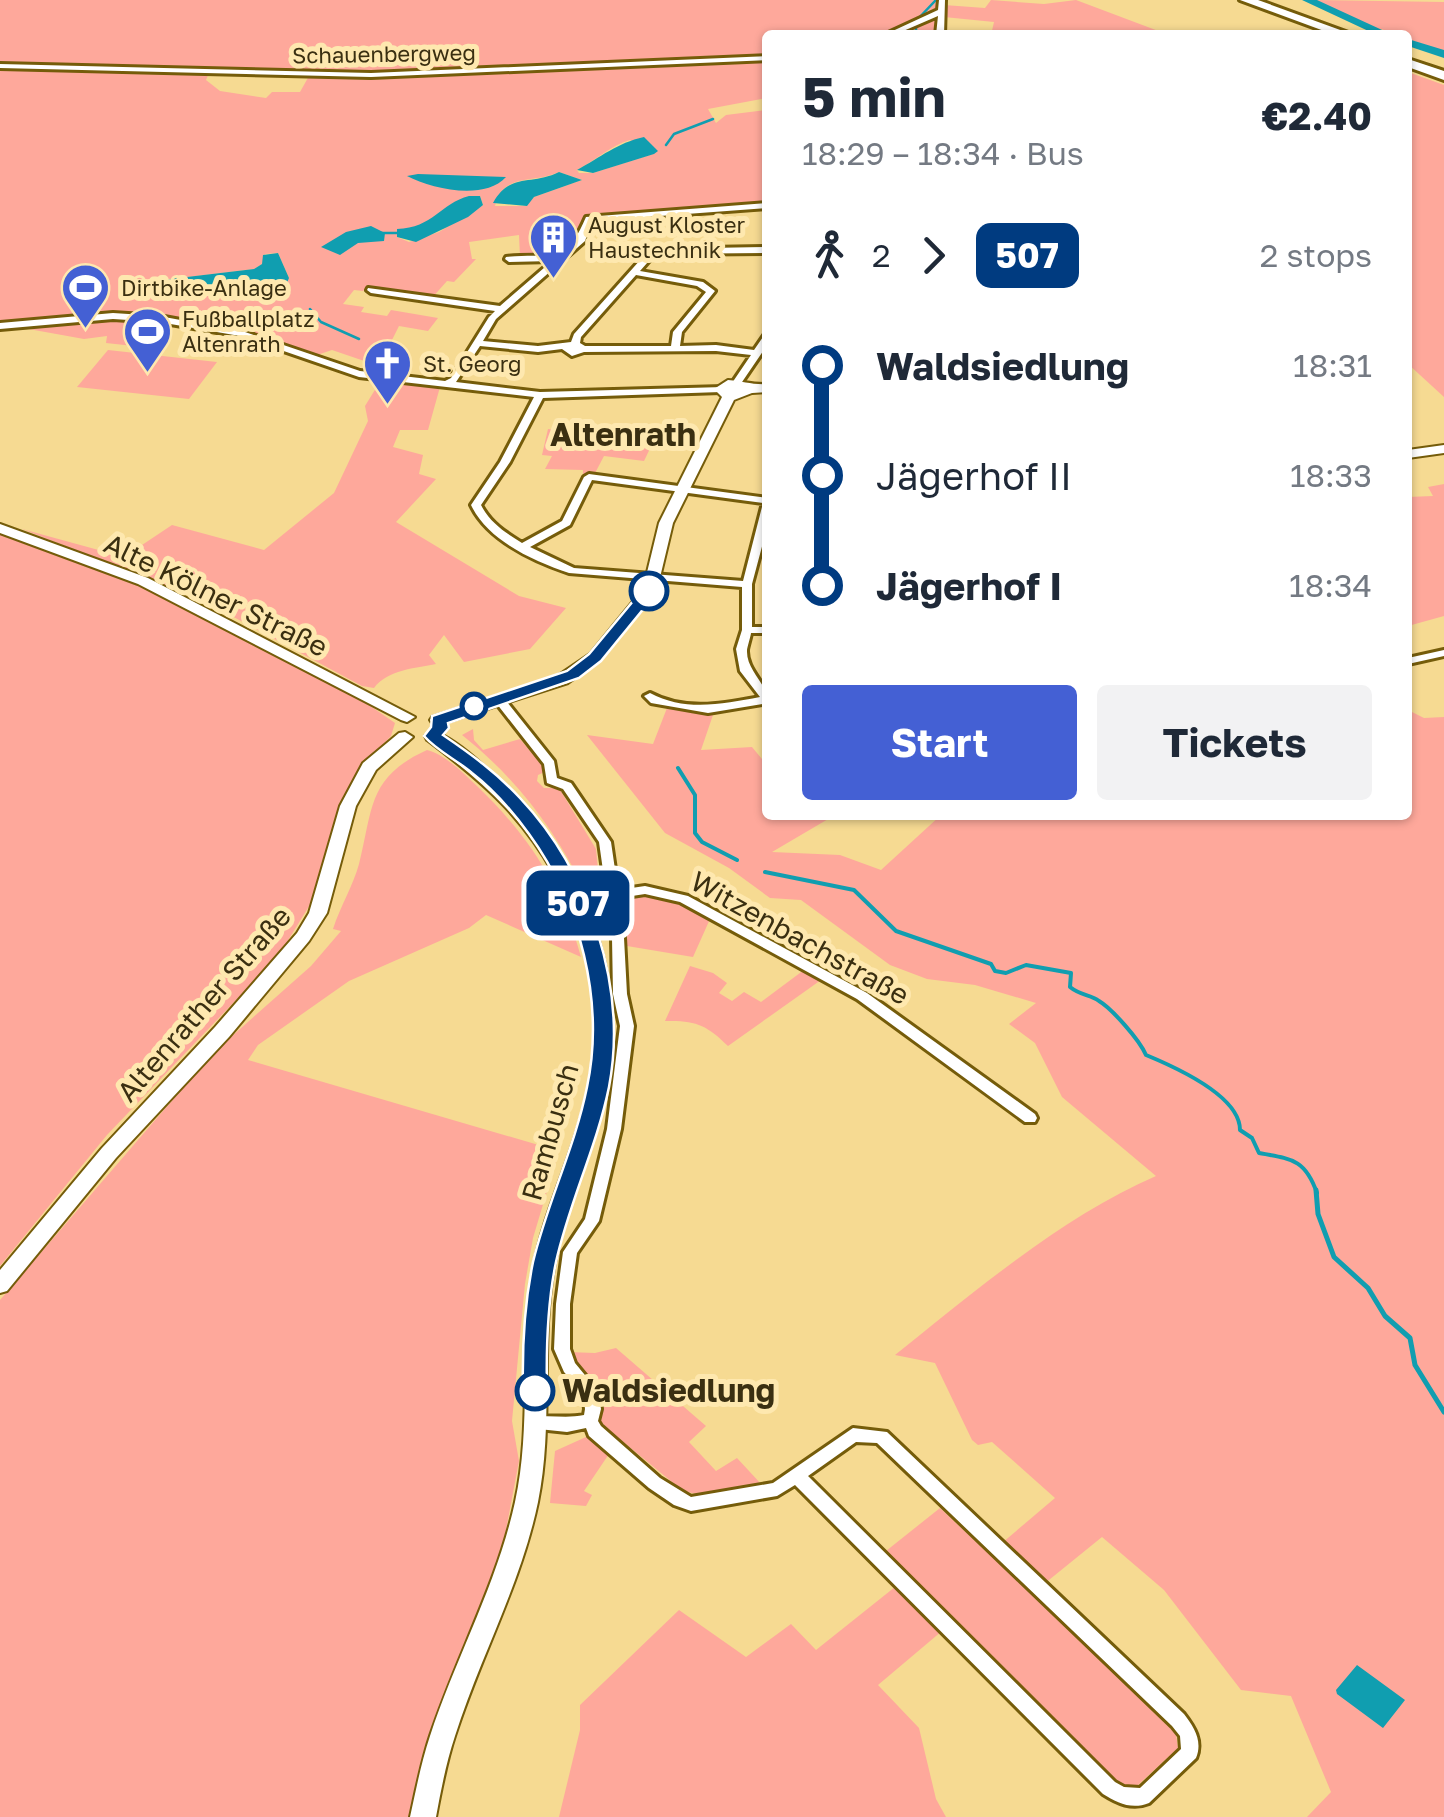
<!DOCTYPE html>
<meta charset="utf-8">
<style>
body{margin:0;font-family:"Golos Text",sans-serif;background:#f2f2f3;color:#1f2937;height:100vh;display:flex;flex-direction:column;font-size:38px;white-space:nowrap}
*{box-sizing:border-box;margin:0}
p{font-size:32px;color:#747a83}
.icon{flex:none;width:55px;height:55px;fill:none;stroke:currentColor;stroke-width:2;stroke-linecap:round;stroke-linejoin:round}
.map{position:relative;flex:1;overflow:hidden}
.side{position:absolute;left:762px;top:30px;width:650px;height:790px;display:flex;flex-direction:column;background:#fff;border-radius:10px;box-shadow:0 2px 8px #0004}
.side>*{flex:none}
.badge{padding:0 20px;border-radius:15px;font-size:35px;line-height:65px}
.map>.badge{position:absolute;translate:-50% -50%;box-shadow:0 0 0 5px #fff}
.legs{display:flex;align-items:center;gap:15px;height:110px;padding:0 40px;font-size:32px}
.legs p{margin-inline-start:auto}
.headline{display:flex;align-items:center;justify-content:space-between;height:170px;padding:0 40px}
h1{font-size:55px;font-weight:700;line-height:75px}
.cta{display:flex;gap:20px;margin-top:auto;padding:20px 40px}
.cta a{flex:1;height:115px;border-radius:10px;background:#4460d4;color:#fff;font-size:40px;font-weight:700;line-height:115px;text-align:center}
.cta a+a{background:#f2f2f3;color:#1f2937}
ul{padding:0 40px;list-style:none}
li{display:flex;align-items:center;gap:35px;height:110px;font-size:38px}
li i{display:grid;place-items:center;width:15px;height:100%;margin:0 12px;background:currentColor}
li i::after{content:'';width:25px;height:25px;margin:-12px;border:8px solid;border-radius:50%;background:#fff}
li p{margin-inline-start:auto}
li:first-child i{background:linear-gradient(#0000 50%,currentColor 0)}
li:last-child i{background:linear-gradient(currentColor 50%,#0000 0)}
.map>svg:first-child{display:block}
.green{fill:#fea89b;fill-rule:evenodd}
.water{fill:#109eb0}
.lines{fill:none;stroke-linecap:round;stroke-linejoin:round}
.stream-far2{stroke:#109eb0;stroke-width:2.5}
.stream-far1{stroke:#109eb0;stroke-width:4}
.stream{stroke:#109eb0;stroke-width:5}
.river{fill:#109eb0;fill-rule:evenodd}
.street-casing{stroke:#755c0a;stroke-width:6}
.secondary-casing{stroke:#755c0a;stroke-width:4}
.highway-casing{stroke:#755c0a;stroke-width:6}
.street{fill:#fff;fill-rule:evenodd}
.secondary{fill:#fff;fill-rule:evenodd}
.highway{fill:#fff;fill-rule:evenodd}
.line-1{fill:#003b80;stroke:#fff;stroke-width:2.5}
.stop-1-dot{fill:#fff;stroke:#003b80;stroke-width:5}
.labels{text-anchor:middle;stroke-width:10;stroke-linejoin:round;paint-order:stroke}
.far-street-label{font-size:22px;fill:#3a2f11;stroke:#fee8af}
.far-poi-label{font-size:22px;fill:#3a2f11;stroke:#fee8af;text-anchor:start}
.street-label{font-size:28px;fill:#3a2f11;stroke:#fee8af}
.far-district-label{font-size:32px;font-weight:bold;fill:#3a2f11;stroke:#fee8af}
.near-stop-label{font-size:32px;font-weight:bold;fill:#3a2f11;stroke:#fee8af;text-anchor:start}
</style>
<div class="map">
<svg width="1444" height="1817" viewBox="0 0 1444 1817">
<rect width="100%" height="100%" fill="#f6da92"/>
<path class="green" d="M 0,0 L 939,0 L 935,35 L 768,35 L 767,98 L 708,109 L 716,123 L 726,115 L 767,110 L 767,200 L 720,208 L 584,217 L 577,238 L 562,256 L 520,257 L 519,235 L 469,242 L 472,259 L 476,259 L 454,282 L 447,281 L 431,299 L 367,287 L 363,291 L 354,290 L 343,304 L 364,307 L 361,312 L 387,316 L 391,310 L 438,318 L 428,331 L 399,326 L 379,366 L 332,350 L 314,356 L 247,333 L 279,316 C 254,305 235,317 212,324 C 196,328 168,316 150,315 C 99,313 50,319 0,324 ZM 209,73 L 309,76 L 300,92 L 272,92 L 266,98 L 220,91 L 206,80 ZM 630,140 L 653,154 L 593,173 L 579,173 L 577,170 C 596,160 610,146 630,140 ZM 559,172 L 582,180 L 534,197 L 526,206 L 495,206 C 503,172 534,184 559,172 ZM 480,196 L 483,205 L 439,232 L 409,242 L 397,237 L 433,219 L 452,205 ZM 278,253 L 289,278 L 266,291 L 129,290 L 129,284 L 254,269 L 262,264 L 265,254 Z
M 991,0 L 1044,4 L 1076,0 L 1169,35 L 991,35 L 994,22 L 944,17 L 944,5 L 985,8 Z
M 1315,0 L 1444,2 L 1444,52 L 1408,39 L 1408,35 L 1370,27 Z
M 1408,72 L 1444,85 L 1444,397 L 1408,364 Z
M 129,319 L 142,324 L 142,328 L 157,329 L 143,347 L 106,343 L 107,336 L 84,339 L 23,328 Z
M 108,350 L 217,362 L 189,399 L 77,387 Z
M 381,380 L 440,387 L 428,430 L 400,430 L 393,447 L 423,455 L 419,474 L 436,479 L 396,522 L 519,596 L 566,608 L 530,649 L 464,662 L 444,635 L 429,655 L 436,664 C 416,668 387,670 374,688 L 362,686 L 200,599 L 22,529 L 124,557 L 172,525 L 264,550 L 334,493 L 368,421 L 365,406 Z
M 569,423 L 657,434 L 644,461 L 604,456 L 594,475 L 583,474 L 583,470 L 545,469 L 552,456 L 542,455 L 548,429 L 565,431 Z
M 1444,484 L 1444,616 L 1408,626 L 1408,497 L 1433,496 L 1428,487 Z
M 0,533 L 132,581 L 366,703 L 395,723 L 391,736 L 366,762 L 341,806 L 311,903 L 279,955 L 107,1135 L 0,1266 Z
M 667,708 L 714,712 L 701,750 L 752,747 L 767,765 L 768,815 L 835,815 L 772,852 L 840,855 L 881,870 L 941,815 L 1408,815 L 1408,710 L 1424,718 L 1444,717 L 1444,1817 L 1307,1817 L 1331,1792 L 1291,1696 L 1241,1690 L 1164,1590 L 1102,1537 L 1044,1584 L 1044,1606 L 1176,1734 L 1178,1748 L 1137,1786 L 1122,1786 L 955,1620 L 878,1685 L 919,1728 L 936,1799 L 946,1817 L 559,1817 L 580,1730 L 580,1705 L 679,1610 L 746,1657 L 791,1624 L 816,1650 L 910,1575 L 886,1551 L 940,1508 L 989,1554 L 1055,1498 L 992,1442 L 978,1445 L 972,1440 L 935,1363 L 895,1355 C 974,1292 1063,1216 1156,1176 L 1062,1097 L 1035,1043 L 1009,1024 L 1036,1003 L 975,985 L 927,979 L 890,965 L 801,900 L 770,898 L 729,868 L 665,833 L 587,735 L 653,744 Z
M 473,729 L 474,740 L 483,750 L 520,739 L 547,771 L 538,775 L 537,781 L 544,788 L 559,788 L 596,849 L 600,890 L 584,889 C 555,829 514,776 462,735 Z
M 427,750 C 446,755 463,773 477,786 C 529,836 562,887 581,957 L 486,915 L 469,928 L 349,981 L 258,1045 L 248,1060 L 559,1151 L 533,1238 L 525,1284 L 512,1421 L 519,1461 L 500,1562 L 451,1686 L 435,1817 L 0,1817 L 0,1300 L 213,1053 L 311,966 L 341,931 L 333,929 C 340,907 353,886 359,864 C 373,810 367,777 427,750 Z
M 645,893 L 664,896 L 710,919 L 693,957 L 627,946 L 625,896 Z
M 690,966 L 713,973 L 727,983 L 719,993 L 732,1001 L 744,992 L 761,1002 L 804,970 L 821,980 L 728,1046 C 707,1025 695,1020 665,1021 Z
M 616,1348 L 706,1426 L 689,1442 L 716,1471 L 737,1458 L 762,1485 L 701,1495 L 683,1491 L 600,1423 C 603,1389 589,1376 568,1352 L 595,1353 Z
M 586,1437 L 611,1451 L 584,1491 L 592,1495 L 586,1506 L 550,1503 L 555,1451 Z"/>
<path class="water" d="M 644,137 L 658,151 L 654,154 L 593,173 L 577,170 C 601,157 617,143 644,137 Z
M 559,172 L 582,180 L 534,197 L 527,206 L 493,203 C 510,172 531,186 559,172 Z
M 418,174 L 506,177 C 484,201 432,189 407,176 Z
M 469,196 L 480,196 L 483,205 L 468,217 L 416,242 L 397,237 L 397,229 C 433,228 441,203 469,196 Z
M 371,226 L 385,233 L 384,241 L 358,243 L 340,255 L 321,247 L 346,232 Z
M 278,253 L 289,278 L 286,285 C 263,296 232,292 208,289 C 186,286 152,290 128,290 L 128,284 L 254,269 L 262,264 L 263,255 Z
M 1357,1665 L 1405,1700 L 1383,1728 L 1337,1694 L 1336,1690 Z"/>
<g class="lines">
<path class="stream-far2" d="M 916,21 L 936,0
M 916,27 L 916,35
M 666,145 L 674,134 L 713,119
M 381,233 L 402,233
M 310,309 L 321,322 L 359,339"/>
<path class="stream-far1" d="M 678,768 L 695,795 L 695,833 L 702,842 L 737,860
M 765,872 L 854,890 L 896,931 L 991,964 L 995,971 L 1006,973 L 1026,965 L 1071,973 L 1070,987 C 1081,996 1090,994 1099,1001 C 1111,1008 1139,1039 1146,1055 C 1175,1067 1240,1096 1240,1130 L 1252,1138 L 1259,1153 C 1292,1159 1305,1159 1317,1193"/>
<path class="stream" d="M 1316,1190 L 1318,1214 L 1334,1257 L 1368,1288 L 1385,1316 L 1410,1338 L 1415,1365 L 1444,1412"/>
<path class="river" d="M 1302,0 L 1317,0 L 1393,35 L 1377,35 Z
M 1408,39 L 1444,50 L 1444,58 L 1408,46 Z"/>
<defs>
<path id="street" d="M 939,0 L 945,0 L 944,35 L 936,35 L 938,16 L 894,35 L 884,35 L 938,10 Z
M 768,56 L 768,60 L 371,77 L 0,68 L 0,64 L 371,73 Z
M 768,203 L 768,208 L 592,221 L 585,241 L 496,319 L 483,341 L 538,346 L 571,342 L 574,334 L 650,249 L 768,247 L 768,253 L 655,254 L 640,271 L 703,282 L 715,291 L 682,332 L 680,346 L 716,345 L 754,350 L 765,334 L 768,333 L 768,344 L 740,385 L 737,386 L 732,383 L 751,355 L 716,351 L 584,352 L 572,356 L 562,349 L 538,352 L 480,346 L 456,382 L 540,392 L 724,387 L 724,391 L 721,392 L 543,398 L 510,462 L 481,505 C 490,523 506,533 522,543 L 562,521 L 584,477 L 589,474 L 768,498 L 768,524 L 752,584 L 752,627 L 768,627 L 768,633 L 751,633 C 751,635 747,648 747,650 C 746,671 768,683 768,703 L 708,713 L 651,703 L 644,696 L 650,693 C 685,712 723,704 760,697 L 740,671 L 736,649 L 742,630 L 742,587 L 569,573 C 534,561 488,541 471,505 L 500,462 L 534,397 L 359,377 L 240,336 L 159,322 L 113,319 L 0,329 L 0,323 L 113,313 L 159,316 L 245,332 L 360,371 L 445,381 L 451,378 L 489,317 L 495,311 L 371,293 L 367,290 L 368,288 L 500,306 L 552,261 L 509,262 L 505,259 L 506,257 C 553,252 564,268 586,217 ZM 636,275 L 697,286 L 706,292 L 673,332 L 671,346 L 585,346 L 580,343 L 581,337 ZM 592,480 L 763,503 L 743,581 L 574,568 L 530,547 L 570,525 Z
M 1444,650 L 1444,656 L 1408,664 L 1408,658 Z
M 499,696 L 503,697 L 554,761 L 557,778 L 571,783 L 611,842 L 618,890 L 645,886 L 688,896 L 867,993 L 1035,1114 L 1037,1118 L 1035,1122 L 1025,1122 L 857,999 L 680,902 L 645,894 L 619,898 L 624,938 L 627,994 L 634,1026 L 621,1129 L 599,1221 L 577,1253 L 570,1304 L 570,1349 L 575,1363 L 598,1391 L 601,1409 L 598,1421 L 601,1426 L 660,1478 L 691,1497 L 773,1483 L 853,1428 L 887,1432 L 1184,1714 C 1194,1727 1203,1741 1196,1758 L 1149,1803 C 1132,1810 1117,1803 1103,1794 L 795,1485 L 777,1496 L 691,1511 L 674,1505 L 649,1488 L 589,1436 L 586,1428 L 567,1432 L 529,1428 L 527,1423 L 529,1418 C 547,1414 566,1419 584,1415 L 585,1409 L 583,1393 L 564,1372 L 554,1349 L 556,1304 L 563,1252 L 585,1219 L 607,1129 L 620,1026 L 613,994 L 612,938 L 607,901 L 578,905 L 572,901 L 578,897 L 606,892 L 599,842 L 563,789 L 547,783 L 544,764 L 493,699 ZM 856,1442 L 877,1443 L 1172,1726 L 1180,1736 L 1181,1749 L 1140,1788 L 1124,1787 L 1115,1782 L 808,1476 Z"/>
<path id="secondary" d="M 728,380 C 743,381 752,385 768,384 L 768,392 L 752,393 L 734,400 L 673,523 L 657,590 L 600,660 L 568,683 L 444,723 L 432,723 L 430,720 L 432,717 L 556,677 L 590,654 L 643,589 L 659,523 L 722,397 L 714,389 Z
M 1444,445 L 1444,453 L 1408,458 L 1408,450 Z
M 0,524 L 148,578 L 415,717 L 407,722 L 401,720 L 138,584 L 0,533 Z
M 433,731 C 465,742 513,793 534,820 C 603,904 630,1011 600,1117 C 586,1168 563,1216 554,1268 C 540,1345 554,1425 538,1502 C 521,1584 480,1657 455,1736 C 446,1763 441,1790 436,1817 L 410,1817 C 416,1790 421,1763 430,1736 C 456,1657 497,1584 515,1502 C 532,1426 519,1346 533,1269 C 544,1209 573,1155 587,1095 C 610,992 578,887 507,809 C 483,783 455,761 427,740 L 425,736 Z
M 405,732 L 413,737 L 376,770 L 356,806 L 327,913 L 309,941 L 229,1037 L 116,1158 L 7,1291 L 0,1293 L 0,1270 L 102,1148 L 215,1027 L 297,933 L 309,913 L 340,806 L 363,763 L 399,733 Z"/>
<path id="highway" d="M 1240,0 L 1258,0 L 1354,35 L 1335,35 Z
M 1408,59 L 1444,71 L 1444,80 L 1408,67 Z"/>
</defs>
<use href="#street" class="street-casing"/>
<use href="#secondary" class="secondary-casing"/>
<use href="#highway" class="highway-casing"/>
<use href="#street" class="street"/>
<use href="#secondary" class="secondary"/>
<use href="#highway" class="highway"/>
</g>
<path class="line-1" d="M 644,588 L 658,591 L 601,661 L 579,678 L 448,723 L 449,728 L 443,735 C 471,754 497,773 520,798 C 589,871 628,987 609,1087 C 597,1146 569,1203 556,1262 C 547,1305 546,1347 547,1391 L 543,1398 L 526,1398 L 523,1391 C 522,1347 524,1305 533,1262 C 547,1203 575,1147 587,1087 C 605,1002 580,904 529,834 C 513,812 494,790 472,773 C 457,760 437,751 424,736 L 431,727 L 432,716 L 567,671 L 589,654 Z"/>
<defs>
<symbol id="building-pin" viewBox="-11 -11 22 30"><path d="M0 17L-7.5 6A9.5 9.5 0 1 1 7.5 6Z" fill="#4460d4" stroke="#fee8af"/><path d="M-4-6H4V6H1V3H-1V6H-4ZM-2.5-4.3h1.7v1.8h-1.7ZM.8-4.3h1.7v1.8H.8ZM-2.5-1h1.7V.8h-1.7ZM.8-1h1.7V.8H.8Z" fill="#fff"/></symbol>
<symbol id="stadium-pin" viewBox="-11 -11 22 30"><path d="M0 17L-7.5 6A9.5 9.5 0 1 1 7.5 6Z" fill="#4460d4" stroke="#fee8af"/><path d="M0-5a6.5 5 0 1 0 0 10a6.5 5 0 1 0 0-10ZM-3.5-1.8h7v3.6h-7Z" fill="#fff"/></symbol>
<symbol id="church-pin" viewBox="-11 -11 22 30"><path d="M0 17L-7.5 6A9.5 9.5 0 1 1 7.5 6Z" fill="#4460d4" stroke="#fee8af"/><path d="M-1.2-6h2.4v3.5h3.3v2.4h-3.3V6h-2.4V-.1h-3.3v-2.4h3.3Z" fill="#fff"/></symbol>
</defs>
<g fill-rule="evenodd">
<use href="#building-pin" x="526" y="210" width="55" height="75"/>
<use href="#stadium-pin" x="58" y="260" width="55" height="75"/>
<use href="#stadium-pin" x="120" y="304" width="55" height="75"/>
<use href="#church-pin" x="360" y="336" width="55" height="75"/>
</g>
<g class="stop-1-dot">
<circle cx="649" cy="591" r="18"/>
<circle cx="474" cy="706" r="12"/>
<circle cx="535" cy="1391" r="18"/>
</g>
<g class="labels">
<g class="far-street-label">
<text transform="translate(384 54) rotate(-1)" y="8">Schauenbergweg</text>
</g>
<g class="far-poi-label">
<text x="588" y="233">August Kloster<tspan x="588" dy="25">Haustechnik</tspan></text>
<text x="121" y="296">Dirtbike-Anlage</text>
<text x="182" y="327">Fußballplatz<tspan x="182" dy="25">Altenrath</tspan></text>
<text x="423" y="372">St. Georg</text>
</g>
<g class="street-label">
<text transform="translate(216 595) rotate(26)" y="10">Alte Kölner Straße</text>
<text transform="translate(800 938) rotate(29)" y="10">Witzenbachstraße</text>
<text transform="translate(204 1004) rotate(-49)" y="10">Altenrather Straße</text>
<text transform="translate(550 1132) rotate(-74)" y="10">Rambusch</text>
</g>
<g class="far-district-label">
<text x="623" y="446">Altenrath</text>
</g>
<g class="near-stop-label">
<text x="562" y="1402">Waldsiedlung</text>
</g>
</g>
</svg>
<b class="badge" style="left:578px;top:903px;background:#003b80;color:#fff">507</b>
<section class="side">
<div class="headline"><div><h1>5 min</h1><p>18:29 – 18:34 · Bus</p></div><b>€2.40</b></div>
<div class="legs"><svg class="icon" aria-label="walk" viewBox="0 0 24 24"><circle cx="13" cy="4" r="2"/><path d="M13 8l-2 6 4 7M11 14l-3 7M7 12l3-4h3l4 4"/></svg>2<svg class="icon" aria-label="forward" viewBox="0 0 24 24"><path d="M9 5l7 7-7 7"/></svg><b class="badge" style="background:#003b80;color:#fff">507</b><p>2 stops</p></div>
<ul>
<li><i style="color:#003b80"></i><b>Waldsiedlung</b><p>18:31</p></li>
<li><i style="color:#003b80"></i><span>Jägerhof II</span><p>18:33</p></li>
<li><i style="color:#003b80"></i><b>Jägerhof I</b><p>18:34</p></li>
</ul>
<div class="cta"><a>Start</a><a>Tickets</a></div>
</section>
</div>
